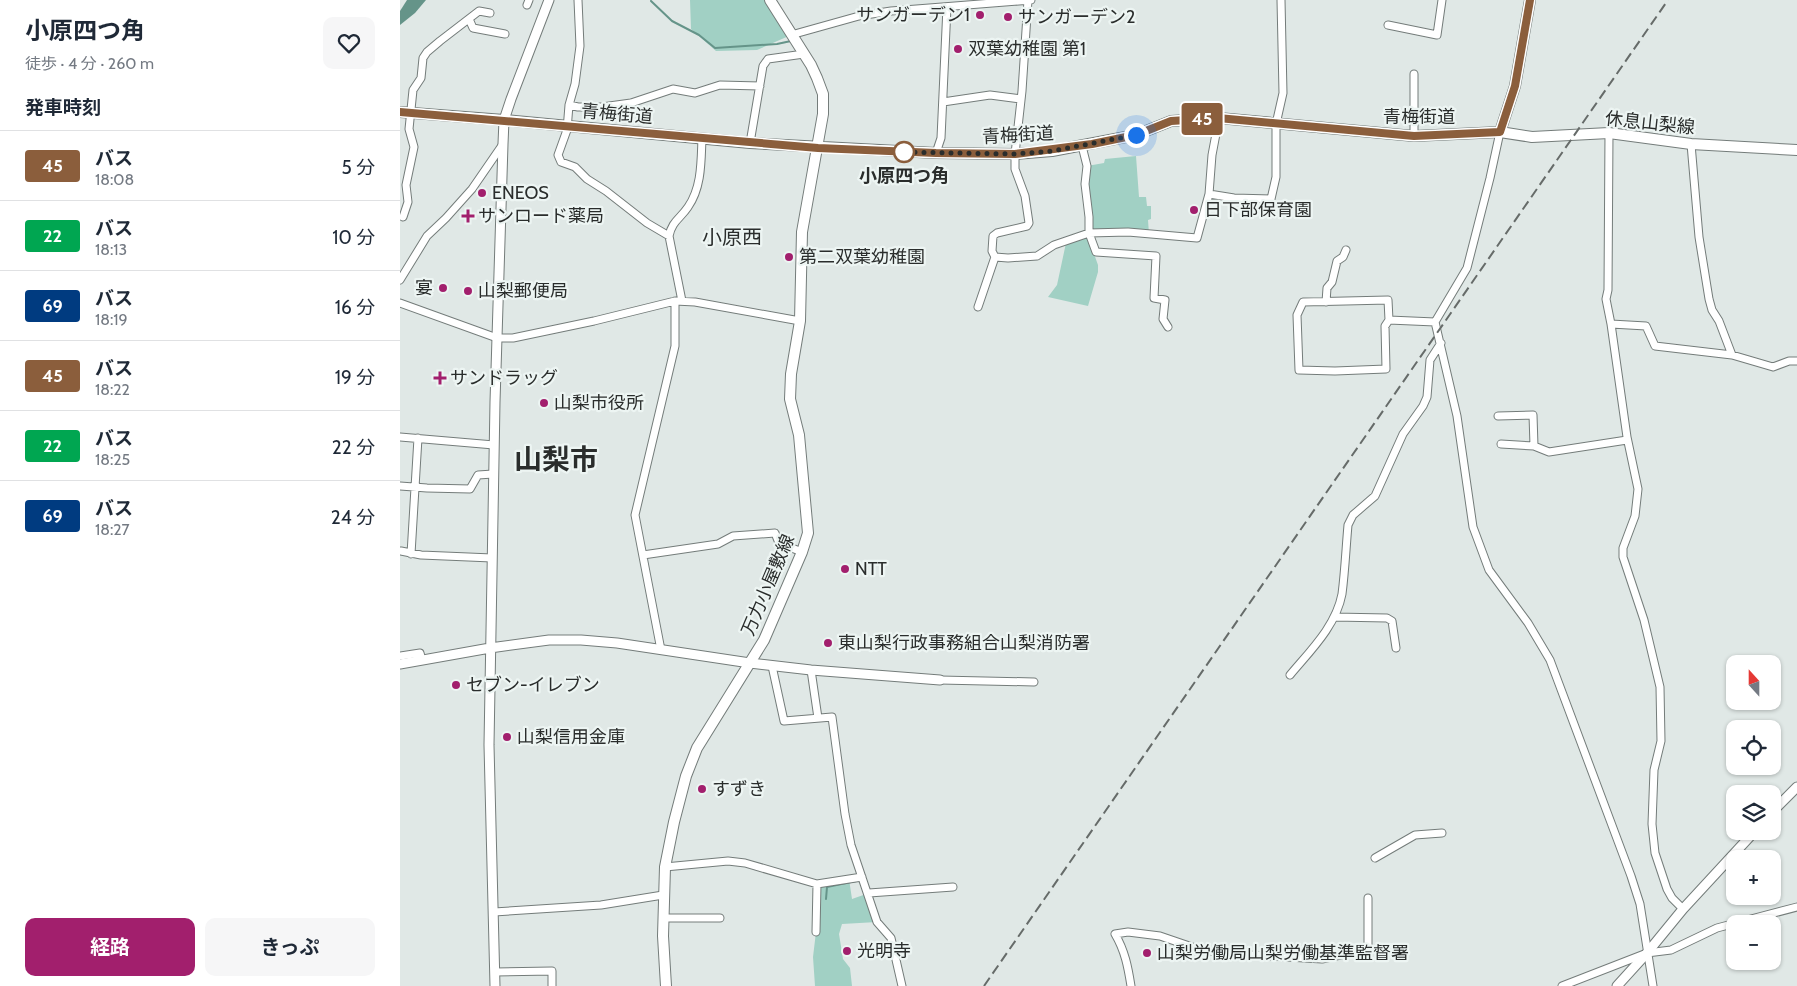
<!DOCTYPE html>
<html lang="ja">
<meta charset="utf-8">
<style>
body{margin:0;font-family:Cabin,"Noto Sans JP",sans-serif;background:#f6f6f7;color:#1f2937;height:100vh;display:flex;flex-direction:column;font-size:19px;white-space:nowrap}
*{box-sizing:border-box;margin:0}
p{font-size:16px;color:#747a83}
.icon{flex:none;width:28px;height:28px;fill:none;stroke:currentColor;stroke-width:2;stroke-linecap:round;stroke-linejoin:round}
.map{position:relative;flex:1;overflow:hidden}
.details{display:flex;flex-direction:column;background:#fff;width:400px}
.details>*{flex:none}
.badge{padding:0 10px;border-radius:4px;font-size:18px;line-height:32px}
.needle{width:32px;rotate:339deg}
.buttons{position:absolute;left:1326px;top:655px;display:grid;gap:10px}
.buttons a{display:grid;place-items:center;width:55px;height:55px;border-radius:10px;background:#fff;box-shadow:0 1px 4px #0004;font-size:25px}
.you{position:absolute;width:25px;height:25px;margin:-12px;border:4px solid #fff;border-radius:50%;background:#1a73e8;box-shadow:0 0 0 8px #1a73e833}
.map>.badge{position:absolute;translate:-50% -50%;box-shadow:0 0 0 2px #fff}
h2{padding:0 25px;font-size:19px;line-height:45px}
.round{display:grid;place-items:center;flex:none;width:52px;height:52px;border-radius:10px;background:#f6f6f7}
.headline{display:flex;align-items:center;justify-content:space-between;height:85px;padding:0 25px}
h1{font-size:24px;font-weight:700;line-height:38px}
.cta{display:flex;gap:10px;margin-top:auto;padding:10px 25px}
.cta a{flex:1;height:58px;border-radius:10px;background:#a21f6d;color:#fff;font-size:20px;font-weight:700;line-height:58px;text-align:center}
.cta a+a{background:#f6f6f7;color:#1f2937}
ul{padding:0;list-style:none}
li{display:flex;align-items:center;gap:15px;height:70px;padding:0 25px;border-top:1px solid #e0e1e3}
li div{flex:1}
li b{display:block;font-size:19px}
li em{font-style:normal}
li .badge{min-width:55px;font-weight:700;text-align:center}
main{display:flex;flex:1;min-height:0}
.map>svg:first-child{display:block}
.green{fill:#a1d0c4}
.water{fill:#659489}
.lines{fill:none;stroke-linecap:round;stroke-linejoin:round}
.stream{stroke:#659489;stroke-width:2}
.minor-casing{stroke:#747c7a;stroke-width:9}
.tertiary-casing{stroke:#747c7a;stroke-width:11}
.secondary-casing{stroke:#747c7a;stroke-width:12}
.minor{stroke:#fff;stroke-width:7}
.tertiary{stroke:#fff;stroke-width:9}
.secondary{stroke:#fff;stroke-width:10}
.rail{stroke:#666b69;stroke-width:2;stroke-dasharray:10 5;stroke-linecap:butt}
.line-casing{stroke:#fff;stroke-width:11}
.line{stroke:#8b5e3c;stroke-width:8}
.walk{stroke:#2a2d2c;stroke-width:5;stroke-dasharray:0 9}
.poi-dot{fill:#a21f6d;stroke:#edf5f3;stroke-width:2}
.stop-dot{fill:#fff;stroke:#8b5e3c;stroke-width:2.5}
.labels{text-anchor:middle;stroke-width:4.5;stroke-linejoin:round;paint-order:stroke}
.poi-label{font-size:18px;fill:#2a2d2c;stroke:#edf5f3;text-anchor:start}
.street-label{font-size:18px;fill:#2a2d2c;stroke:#edf5f3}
.stop-label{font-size:18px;font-weight:bold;fill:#2a2d2c;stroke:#edf5f3}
.quarter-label{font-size:20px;fill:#2a2d2c;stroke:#edf5f3}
.town-label{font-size:28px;font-weight:bold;fill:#2a2d2c;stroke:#edf5f3}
</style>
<main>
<section class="details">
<div class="headline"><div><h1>小原四つ角</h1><p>徒歩 · 4 分 · 260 m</p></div><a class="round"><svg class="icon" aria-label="heart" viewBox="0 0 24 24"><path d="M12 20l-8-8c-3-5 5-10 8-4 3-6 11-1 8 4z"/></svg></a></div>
<h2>発車時刻</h2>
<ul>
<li><span class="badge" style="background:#8b5e3c;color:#fff">45</span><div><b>バス</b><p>18:08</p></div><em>5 分</em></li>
<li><span class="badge" style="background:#00a651;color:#fff">22</span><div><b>バス</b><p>18:13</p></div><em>10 分</em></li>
<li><span class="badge" style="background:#003b80;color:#fff">69</span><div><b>バス</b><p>18:19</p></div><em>16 分</em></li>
<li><span class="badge" style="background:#8b5e3c;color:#fff">45</span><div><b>バス</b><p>18:22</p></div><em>19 分</em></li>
<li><span class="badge" style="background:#00a651;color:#fff">22</span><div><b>バス</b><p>18:25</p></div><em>22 分</em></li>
<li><span class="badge" style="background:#003b80;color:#fff">69</span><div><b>バス</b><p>18:27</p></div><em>24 分</em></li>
</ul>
<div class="cta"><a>経路</a><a>きっぷ</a></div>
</section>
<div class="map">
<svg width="1397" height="986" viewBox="0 0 1397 986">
<rect width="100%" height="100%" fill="#e0e8e6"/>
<path class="green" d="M 290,0 L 370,0 L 391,35 L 357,50 L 316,51 L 291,29 Z
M 736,156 L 739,197 L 746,197 L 747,206 L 751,206 L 751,219 L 748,220 L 749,234 L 692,235 L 687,166 L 704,163 L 705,159 Z
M 688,237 L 698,265 L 698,272 L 688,306 L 648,297 L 657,285 L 666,243 Z
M 449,879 L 452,899 L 469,893 L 477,922 L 442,924 L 439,934 L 443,959 L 450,968 L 452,986 L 415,986 L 413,957 L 416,932 L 417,884 Z"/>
<path class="water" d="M 7,0 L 26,0 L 15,13 L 0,25 L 0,11 Z"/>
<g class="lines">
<path class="stream" d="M 251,1 L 272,21 L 299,35 L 315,48 L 377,44 L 391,41
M 426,899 L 427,887 L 456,881"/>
<defs>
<path id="minor" d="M 178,0 L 180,46 L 175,84 L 169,105 L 167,130 L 158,155 L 161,162 L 175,167 L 187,179 L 206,191 L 247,223 L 269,236
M 127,5 L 129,0
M 69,19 L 73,28 L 105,34
M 988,25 L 1037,35 L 1042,0
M 391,35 L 459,16 L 491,11 L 631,0
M 1014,74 L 1014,136
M 543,102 L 590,95 L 621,99
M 169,105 L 178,107 L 202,107 L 231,103 L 273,89 L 295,93 L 320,85 L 360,86
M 1100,132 L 1090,178 L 1067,268 L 1035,322 L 1057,416 L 1073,527 L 1089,570 L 1128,623 L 1150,660 L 1231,876 L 1240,904 L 1253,986
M 1209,133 L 1208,290 L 1206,299 L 1211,324 L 1227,437 L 1238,489 L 1235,516 L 1223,548 L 1223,557 L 1244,620 L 1260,687 L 1261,741 L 1254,770 L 1252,824 L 1255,853 L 1267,889 L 1272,898 L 1283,909
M 350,143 L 363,66 L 368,59 L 404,54
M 1291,144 L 1299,237 L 1309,299 L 1312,310 L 1319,321 L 1332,355
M 682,146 L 687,166 L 685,184 L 689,217 L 689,233 L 696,252 L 756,256 L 754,298 L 765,300 L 763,319 L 768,327
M 536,153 L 541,138 L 547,7
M 809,194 L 834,198 L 871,199 L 876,177 L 876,124 L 883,93 L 881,0
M 3,217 L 8,202 L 6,185 L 14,147 L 9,129 L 13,90 L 21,78 L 23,58 L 27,52 L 40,41 L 79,11 L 90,13
M 595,257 L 608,258 L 637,256 L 654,245 L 689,233 L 728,232 L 797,238 L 809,194 L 812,155 L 819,118
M 0,280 L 27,236 L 46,218 L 72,189 L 103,144
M 988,300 L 989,320 L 985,326 L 986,369 L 935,371 L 899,370 L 897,315 L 903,302 Z
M 282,301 L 269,236 C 272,221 280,219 288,207 C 302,187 301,161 302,138
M 926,302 L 927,288 L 932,282 L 937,261 L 943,257 L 946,250
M 0,303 L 97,338 L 113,338 L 194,321 L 275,301 L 295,302 L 400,321
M 578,307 L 595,257 L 592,251 L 593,236 L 597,233 L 627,226 L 629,223 L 625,196 L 615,169 L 615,154 L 622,91 L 628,0
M 989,320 L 1035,322
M 1211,324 L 1246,326 L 1255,346 L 1332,355 L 1373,367 L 1389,361 L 1397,361
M 1098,416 L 1133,415 L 1134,446
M 0,437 L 94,445
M 1101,444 L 1134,446 L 1149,452 L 1227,440
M 0,486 L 27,488 L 70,489 L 78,475 L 93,474
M 1,551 L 21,555 L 92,558
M 11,554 L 18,438
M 243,555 L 318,544 L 333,536 L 375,533 L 379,543 L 402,552
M 934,617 L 987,618 L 992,621 L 996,648
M 261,650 L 235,515 L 275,346 L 275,301
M 0,656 L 20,653 L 22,660
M 372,666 L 384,721 L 432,717 L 445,814 L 451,845 L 477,922 L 491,938 L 502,986
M 411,670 L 418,718
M 890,675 C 910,651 936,626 942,594 C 945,571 946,547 948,525 L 953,515 L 975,496 L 1003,434 L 1023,406 L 1027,397 L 1030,360 L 1041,343
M 540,680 L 634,682
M 975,858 L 1015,835 L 1042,833
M 265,867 L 328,861 L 345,863 L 417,884 L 462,877
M 469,893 L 553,887
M 94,912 L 201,905 L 263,895
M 263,918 L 320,918
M 416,932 L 417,884
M 95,972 L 152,971 L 152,986
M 731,986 C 728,967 725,951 715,934 L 728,932 L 760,936 L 801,950 L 834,954 L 922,959 L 968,949 L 968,898
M 1162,986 L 1247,953 L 1271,950 L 1317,928 L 1397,907"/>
<path id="tertiary" d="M 0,664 L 90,648 L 149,640 L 181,640 L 217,643 L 350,663 L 411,670 L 540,680
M 1372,812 L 1397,787
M 95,986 L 89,745 L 95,402 L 103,144 L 104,120 L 111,99 L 149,0
M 1217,986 L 1247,953 L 1283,909 L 1355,831"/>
<path id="secondary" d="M 0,112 L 104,120 L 350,143 L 536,153 L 615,154 L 652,151 L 736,135 L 771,121 L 819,118 L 1014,136 L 1100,132 L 1132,137 L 1209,133 L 1291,144 L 1397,150
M 1100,132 L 1115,86 L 1130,0
M 266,986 L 263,936 L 265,867 L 274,822 L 286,776 L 297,748 L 364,640 L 402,552 L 408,533 L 399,435 L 390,399 L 391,374 L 400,321 L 402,232 L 423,114 L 423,94 L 417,78 L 411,65 L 370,0"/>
</defs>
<use href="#minor" class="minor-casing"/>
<use href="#tertiary" class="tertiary-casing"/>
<use href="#secondary" class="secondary-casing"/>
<use href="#minor" class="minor"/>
<use href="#tertiary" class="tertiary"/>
<use href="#secondary" class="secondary"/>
<path class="rail" d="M 584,986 L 1268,0"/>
</g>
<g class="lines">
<defs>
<path id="line" d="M 0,112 L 418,148 L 536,153 L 615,154 L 692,144 L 736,135 L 771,121 L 818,118 L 1014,136 L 1100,132 L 1115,86 L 1130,0"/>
</defs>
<use href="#line" class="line-casing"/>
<use href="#line" class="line"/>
<path class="walk" d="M 504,152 L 496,152 L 615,154 L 652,151 L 736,135"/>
</g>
<g class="poi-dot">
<circle cx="580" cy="15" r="5"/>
<circle cx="608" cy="17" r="5"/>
<circle cx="558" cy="49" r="5"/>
<circle cx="82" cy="193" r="5"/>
<circle cx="794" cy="210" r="5"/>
<path d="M65.5 208.5h5v5h5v5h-5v5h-5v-5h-5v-5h5z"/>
<circle cx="389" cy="257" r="5"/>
<circle cx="43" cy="288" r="5"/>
<circle cx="68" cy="291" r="5"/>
<path d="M37.5 370.5h5v5h5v5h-5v5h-5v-5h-5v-5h5z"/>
<circle cx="144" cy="403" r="5"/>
<circle cx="445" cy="569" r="5"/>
<circle cx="428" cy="643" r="5"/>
<circle cx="56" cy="685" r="5"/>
<circle cx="107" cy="737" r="5"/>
<circle cx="302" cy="789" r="5"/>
<circle cx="447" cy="951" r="5"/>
<circle cx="747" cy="953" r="5"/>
</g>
<circle class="stop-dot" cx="504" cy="152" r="10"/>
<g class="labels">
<g class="poi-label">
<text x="570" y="21" text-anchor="end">サンガーデン1</text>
<text x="618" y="23">サンガーデン2</text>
<text x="568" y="55">双葉幼稚園 第1</text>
<text x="92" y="199">ENEOS</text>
<text x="804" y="216">日下部保育園</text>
<text x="78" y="222">サンロード薬局</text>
<text x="399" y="263">第二双葉幼稚園</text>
<text x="33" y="294" text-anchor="end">宴</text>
<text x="78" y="297">山梨郵便局</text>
<text x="50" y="384">サンドラッグ</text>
<text x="154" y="409">山梨市役所</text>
<text x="455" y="575">NTT</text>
<text x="438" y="649">東山梨行政事務組合山梨消防署</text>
<text x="66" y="691">セブン-イレブン</text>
<text x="117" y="743">山梨信用金庫</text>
<text x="312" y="795">すずき</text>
<text x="457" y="957">光明寺</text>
<text x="757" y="959">山梨労働局山梨労働基準監督署</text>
</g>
<g class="street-label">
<text transform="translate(217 114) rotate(5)" y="6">青梅街道</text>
<text x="1019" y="123">青梅街道</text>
<text transform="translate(1250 123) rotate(6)" y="6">休息山梨線</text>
<text transform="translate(618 135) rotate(-3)" y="6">青梅街道</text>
<text transform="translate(368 585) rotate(-67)" y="6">万力小屋敷線</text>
</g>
<g class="stop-label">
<text x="504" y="182">小原四つ角</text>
</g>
<g class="quarter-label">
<text x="332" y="244">小原西</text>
</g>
<g class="town-label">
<text x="156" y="469">山梨市</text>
</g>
</g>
</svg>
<div class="buttons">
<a><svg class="needle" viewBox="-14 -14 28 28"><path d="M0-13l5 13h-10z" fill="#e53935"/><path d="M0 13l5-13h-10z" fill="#747a83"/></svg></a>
<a><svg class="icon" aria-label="locate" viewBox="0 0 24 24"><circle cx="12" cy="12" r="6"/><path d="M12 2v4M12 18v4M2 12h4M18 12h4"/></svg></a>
<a><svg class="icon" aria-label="layers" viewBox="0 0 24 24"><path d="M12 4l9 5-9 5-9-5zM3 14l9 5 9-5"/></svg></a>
<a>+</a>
<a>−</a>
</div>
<div class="you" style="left:736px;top:135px"></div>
<b class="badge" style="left:802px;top:119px;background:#8b5e3c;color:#fff">45</b>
</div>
</main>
